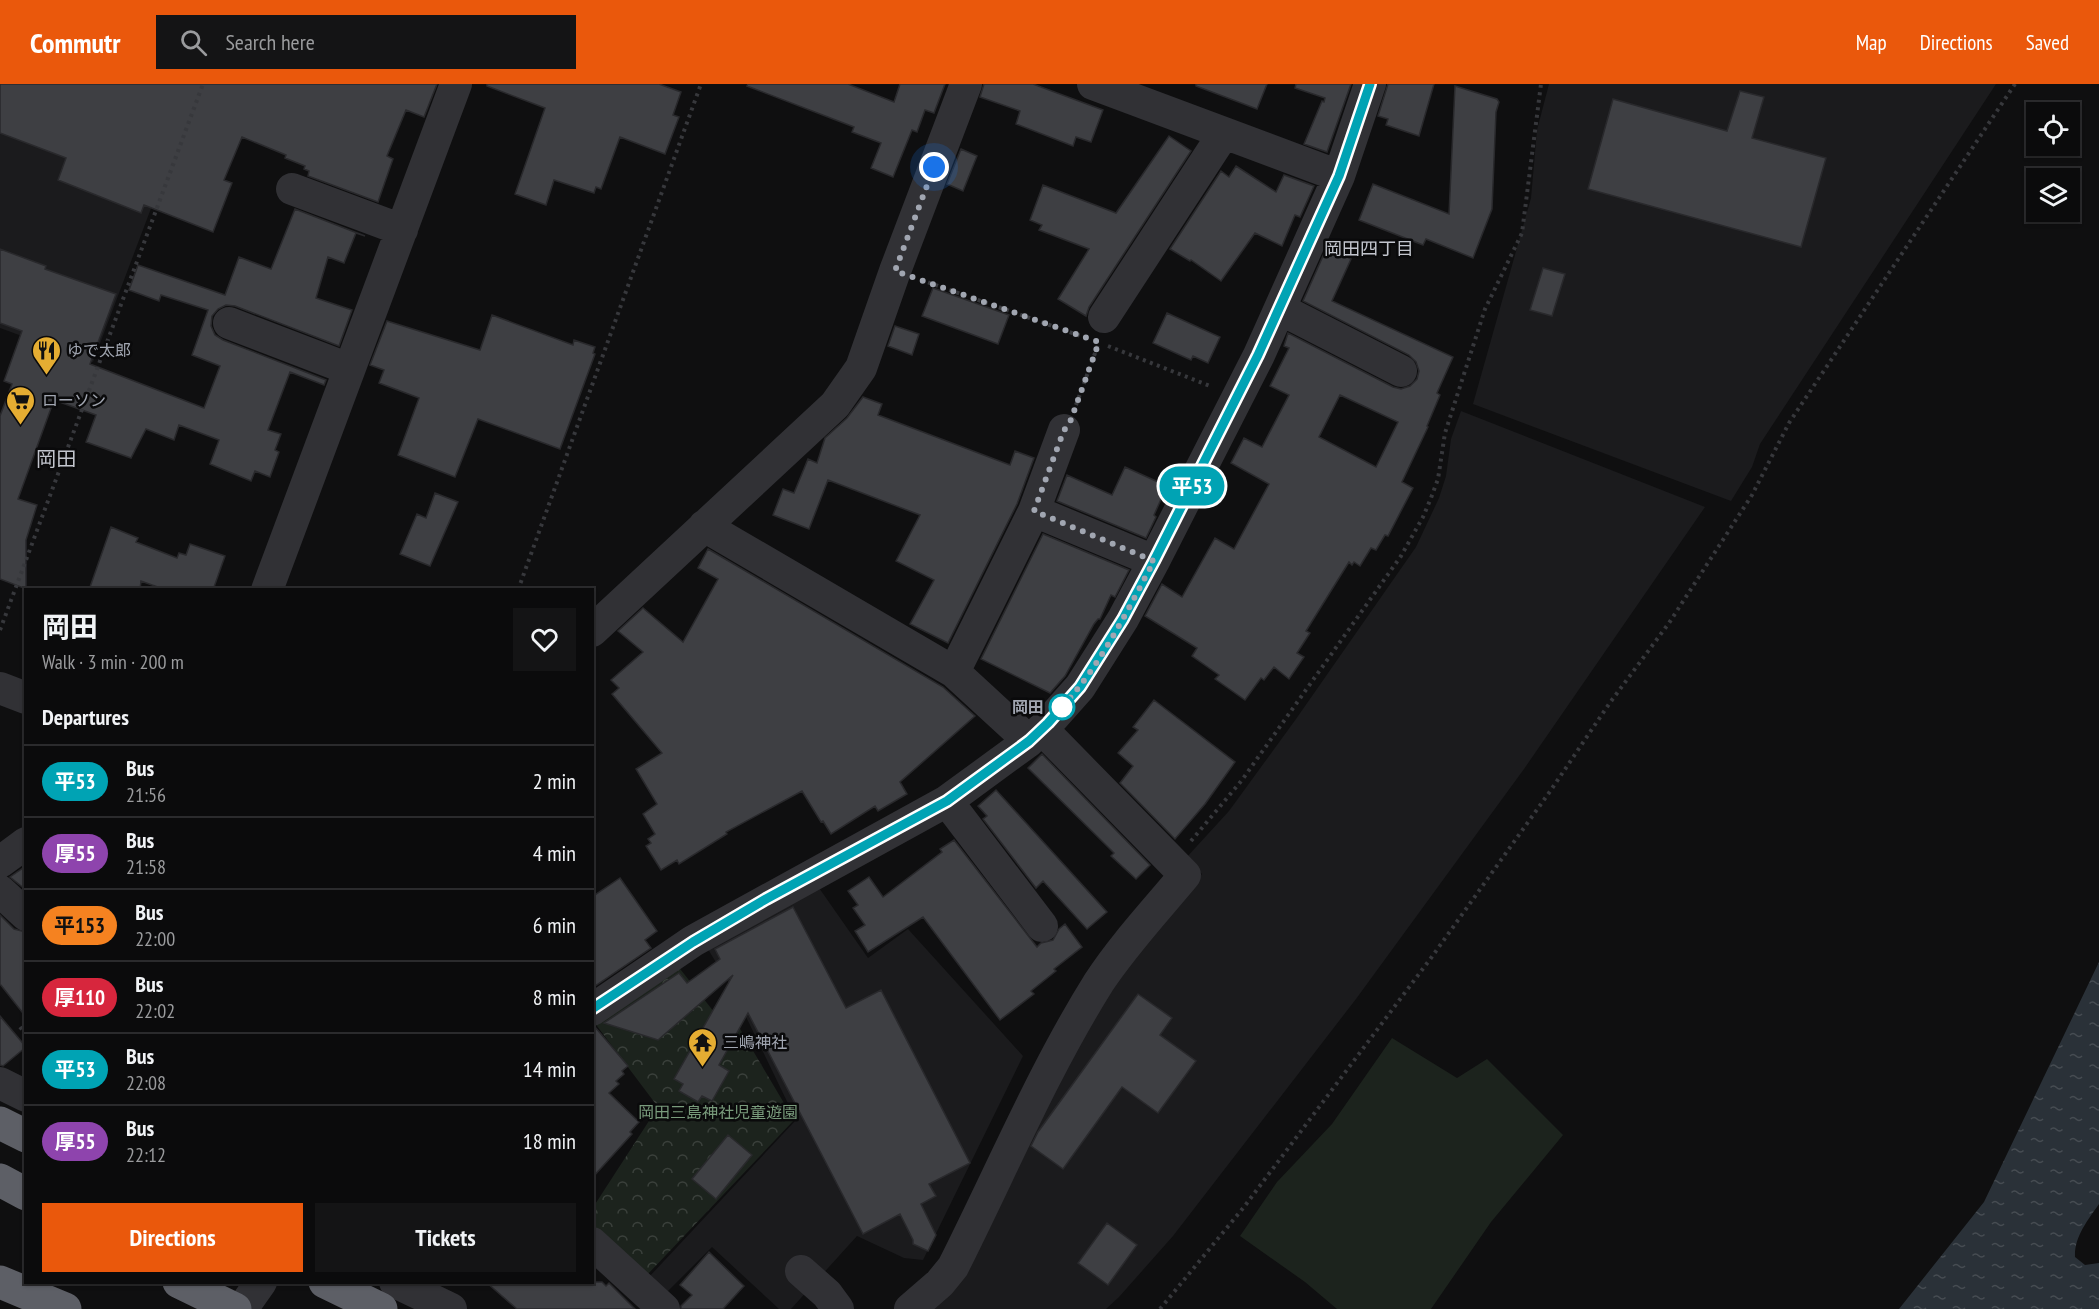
<!DOCTYPE html>
<meta charset="utf-8">
<style>
body{margin:0;font-family:"PT Sans Narrow","Noto Sans JP",sans-serif;background:#141415;color:#f1f3f6;height:100vh;display:flex;flex-direction:column;font-size:22px;white-space:nowrap}
*{box-sizing:border-box;margin:0}
p{font-size:20px;color:#9a9b9d}
.icon{flex:none;width:33px;height:33px;fill:none;stroke:currentColor;stroke-width:2;stroke-linecap:round;stroke-linejoin:round}
.map{position:relative;flex:1;overflow:hidden}
.drawer{position:absolute;left:24px;top:504px;width:570px;height:696px;display:flex;flex-direction:column;background:#0b0b0c;border-radius:0px;box-shadow:0 2px 4px #0004,0 0 0 2px #2b2b2d}
.drawer>*{flex:none}
.badge{padding:0 12px;border-radius:20px;font-size:21px;line-height:39px}
.fabs{position:absolute;left:2026px;top:18px;display:grid;gap:12px}
.fabs a{display:grid;place-items:center;width:54px;height:54px;border-radius:0px;background:#0b0b0c;box-shadow:0 2px 4px #0004,0 0 0 2px #2b2b2d;font-size:30px}
.you{position:absolute;width:30px;height:30px;margin:-15px;border:4px solid #fff;border-radius:50%;background:#1a73e8;box-shadow:0 0 0 9px #1a73e833}
.map>.badge{position:absolute;translate:-50% -50%;box-shadow:0 0 0 3px #fff}
h2{padding:0 18px;font-size:22px;line-height:54px}
.round{display:grid;place-items:center;flex:none;width:63px;height:63px;border-radius:0px;background:#141415}
.overview{display:flex;align-items:center;justify-content:space-between;height:102px;padding:0 18px}
h1{font-size:28px;font-weight:700;line-height:45px}
.button{display:flex;gap:12px;margin-top:auto;padding:12px 18px}
.button a{flex:1;height:69px;border-radius:0px;background:#ea580c;color:#fff;font-size:24px;font-weight:700;line-height:69px;text-align:center}
.button a+a{background:#141415;color:#f1f3f6}
ul{padding:0;list-style:none}
li{display:flex;align-items:center;gap:18px;height:72px;padding:0 18px;border-top:2px solid #2b2b2d}
li div{flex:1}
li b{display:block;font-size:22px}
li em{font-style:normal}
li .badge{min-width:66px;font-weight:700;text-align:center}
header{display:flex;align-items:center;gap:36px;box-sizing:border-box;height:84px;padding:0 30px;background:#ea580c;color:#fff}
header strong{font-size:28px}
nav{display:flex;gap:33px;margin-inline-start:auto;font-size:21px}
.search{width:420px;height:54px;background:#141415;display:flex;align-items:center;gap:15px;box-sizing:border-box;padding:0 21px;border-radius:0px;color:#9a9b9d;font-size:22px}
.map>svg:first-child{display:block}
.built{fill:#1b1b1d}
.grass{fill:#1c231d}
.park{fill:url(#park-crowns)}
.water{fill:url(#water-ripples)}
.building{fill:#3e3f43;stroke:#29292c;stroke-width:1.5;fill-rule:evenodd}
.lines{fill:none;stroke-linecap:round;stroke-linejoin:round}
.path{stroke:#37383c;stroke-width:4;stroke-dasharray:3 4.5;stroke-linecap:butt}
.minor{stroke:#313135;stroke-width:32}
.highway{stroke:#5d5f66;stroke-width:33}
.line-casing{stroke:#fff;stroke-width:14}
.line{stroke:#00a3b4;stroke-width:9}
.walk{stroke:#a1a6b1;stroke-width:6;stroke-dasharray:0 10.8}
.stop-dot{fill:#fff;stroke:#00a3b4;stroke-width:3}
.labels{text-anchor:middle;stroke-width:5;stroke-linejoin:round;paint-order:stroke}
.poi-label{font-size:16px;fill:#a1a6b1;stroke:#0a0a0b;text-anchor:start}
.stop-label{font-size:16px;font-weight:bold;fill:#a1a6b1;stroke:#0a0a0b;text-anchor:end}
.park-label{font-size:16px;fill:#799b7c;stroke:#0a0a0b}
.neighbourhood-label{font-size:18px;fill:#c2c5cd;stroke:#0a0a0b}
.quarter-label{font-size:20px;fill:#c2c5cd;stroke:#0a0a0b}
</style>
<header>
<strong>Commutr</strong>
<div class="search"><svg class="icon" aria-label="search" viewBox="0 0 24 24"><circle cx="10" cy="10" r="6"/><path d="M15 15l6 6"/></svg>Search here</div>
<nav><a>Map</a><a>Directions</a><a>Saved</a></nav>
</header>
<div class="map">
<svg width="2099" height="1225" viewBox="0 0 2099 1225">
<defs>
<pattern id="park-crowns" width="20" height="18" patternUnits="userSpaceOnUse" patternTransform="scale(1.5)"><rect width="20" height="18" fill="#1c231d"/><path d="M2 6a3 3 0 1 1 6 0M12 15a3 3 0 1 1 6 0" fill="none" stroke="#3a403b"/></pattern>
<pattern id="water-ripples" width="26" height="14" patternUnits="userSpaceOnUse" patternTransform="scale(1.5)"><rect width="26" height="14" fill="#2a3138"/><path d="M2 4q2-2 4 0t4 0M15 11q2-2 4 0t4 0" fill="none" stroke="#464c52"/></pattern>
</defs>
<rect width="100%" height="100%" fill="#0f0f10"/>
<path class="built" d="M 0,0 L 198,0 L 93,278 L 0,244 Z
M 1549,0 L 1996,0 L 1760,360 L 1752,383 L 1731,417 L 1473,320 L 1531,114 L 1537,46 Z
M 1461,327 L 1705,423 L 1524,685 L 1356,915 L 1173,1152 L 1119,1213 L 1106,1225 L 929,1225 L 1106,906 L 1202,790 L 1186,774 L 1229,727 L 1296,635 L 1416,463 L 1439,414 L 1446,392 L 1451,355 Z
M 817,801 L 868,874 L 908,845 L 1023,972 L 923,1176 L 904,1174 L 857,1152 L 791,1225 L 779,1225 L 712,1163 L 665,1210 L 649,1193 L 796,1036 L 733,906 L 706,862 Z"/>
<path class="grass" d="M 1392,954 L 1457,994 L 1487,975 L 1563,1051 L 1491,1138 L 1431,1225 L 1337,1225 L 1305,1198 L 1240,1152 L 1277,1098 L 1332,1040 Z"/>
<path class="park" d="M 677,881 L 714,928 L 730,928 L 794,1036 L 647,1191 L 593,1141 L 592,1125 L 658,1023 L 594,938 Z"/>
<path class="water" d="M 2099,878 L 2099,1120 C 2088,1136 2074,1153 2075,1173 L 2085,1181 L 2099,1179 L 2099,1225 L 1899,1225 L 1984,1118 Z"/>
<path class="building" d="M 0,0 L 437,0 L 424,33 L 406,26 L 387,72 L 393,75 L 378,118 L 308,92 L 309,87 L 304,85 L 305,82 L 285,74 L 286,71 L 242,53 L 224,96 L 232,99 L 213,148 L 144,121 L 141,129 L 58,96 L 66,74 L 0,49 Z
M 487,0 L 659,0 L 681,8 L 673,31 L 679,33 L 665,70 L 620,53 L 601,105 L 596,103 L 594,109 L 554,96 L 546,121 L 515,110 L 545,24 L 487,2 Z
M 748,0 L 848,0 L 894,18 L 900,0 L 945,0 L 934,29 L 925,26 L 917,48 L 912,46 L 893,93 L 871,84 L 881,59 L 852,48 L 854,43 L 747,2 Z
M 984,0 L 1033,0 L 1103,26 L 1091,58 L 1076,53 L 1073,62 L 1016,40 L 1020,27 L 980,13 Z
M 1196,0 L 1267,0 L 1257,25 L 1196,2 Z
M 1296,0 L 1351,0 L 1327,68 L 1304,60 L 1322,17 L 1324,18 L 1325,14 L 1295,4 Z
M 1388,0 L 1434,0 L 1419,52 L 1386,41 L 1388,35 L 1378,32 Z
M 1455,2 L 1497,15 L 1499,18 L 1496,28 L 1492,125 L 1473,174 L 1426,155 L 1423,161 L 1359,136 L 1373,100 L 1449,130 Z
M 1740,7 L 1764,13 L 1752,54 L 1826,74 L 1801,163 L 1588,105 L 1613,15 L 1727,47 Z
M 1169,52 L 1191,67 L 1089,223 L 1086,232 L 1058,215 L 1089,165 L 1039,146 L 1042,141 L 1030,136 L 1043,101 L 1116,129 Z
M 961,65 L 977,72 L 963,107 L 947,100 Z
M 1236,82 L 1276,108 L 1284,91 L 1314,102 L 1300,133 L 1295,131 L 1282,162 L 1255,149 L 1221,197 L 1191,176 L 1190,177 L 1170,165 L 1221,87 L 1229,93 Z
M 295,125 L 365,152 L 356,149 L 344,179 L 328,173 L 316,214 L 352,226 L 339,262 L 235,222 L 226,221 L 218,225 L 212,232 L 211,242 L 215,251 L 223,256 L 326,296 L 324,301 L 290,288 L 268,346 L 281,350 L 275,366 L 279,368 L 270,393 L 255,387 L 251,397 L 210,380 L 219,356 L 179,341 L 174,356 L 146,345 L 131,374 L 86,358 L 96,331 L 54,316 L 18,415 L 37,421 L 26,456 L 26,505 L 0,495 L 0,332 L 12,300 L 4,297 L 22,247 L 0,239 L 0,165 L 46,182 L 45,185 L 116,210 L 90,280 L 204,324 L 220,282 L 192,271 L 208,226 L 161,211 L 159,217 L 129,206 L 138,181 L 225,211 L 239,173 L 271,185 Z
M 1327,163 L 1351,175 L 1332,217 L 1453,273 L 1437,309 L 1440,311 L 1427,342 L 1428,343 L 1402,398 L 1413,404 L 1388,452 L 1385,451 L 1376,466 L 1371,464 L 1360,482 L 1354,478 L 1352,481 L 1349,478 L 1306,547 L 1310,549 L 1297,569 L 1304,573 L 1289,595 L 1274,583 L 1264,596 L 1261,594 L 1245,616 L 1215,595 L 1219,591 L 1192,572 L 1197,564 L 1145,532 L 1162,500 L 1182,513 L 1215,454 L 1234,465 L 1269,400 L 1231,379 L 1244,354 L 1262,363 L 1289,311 L 1270,302 L 1289,264 L 1284,262 L 1288,249 L 1393,303 L 1401,305 L 1410,302 L 1417,295 L 1419,287 L 1416,278 L 1409,271 L 1303,217 ZM 1340,311 L 1398,338 L 1376,383 L 1319,353 Z
M 1543,184 L 1565,190 L 1552,232 L 1530,226 Z
M 933,204 L 1009,231 L 998,260 L 922,232 Z
M 1167,229 L 1220,253 L 1208,279 L 1193,272 L 1191,276 L 1153,259 Z
M 492,231 L 573,261 L 574,256 L 595,263 L 593,269 L 595,270 L 560,365 L 478,335 L 455,393 L 398,371 L 419,314 L 379,299 L 384,286 L 370,281 L 387,237 L 480,266 Z
M 895,242 L 919,250 L 912,271 L 888,262 Z
M 863,313 L 882,320 L 878,331 L 1010,381 L 1015,367 L 1034,374 L 1017,420 L 948,559 L 910,540 L 934,496 L 896,477 L 920,431 L 828,396 L 809,445 L 773,431 L 783,405 L 794,409 L 808,375 L 817,379 L 825,354 L 847,334 Z
M 1125,383 L 1167,402 L 1154,431 L 1156,433 L 1146,454 L 1057,417 L 1067,391 L 1112,411 Z
M 435,409 L 458,418 L 430,482 L 400,470 L 417,430 L 426,434 Z
M 111,443 L 138,454 L 136,458 L 177,474 L 179,469 L 186,471 L 190,460 L 225,472 L 213,506 L 166,506 L 141,497 L 140,506 L 89,506 Z
M 1043,450 L 1129,486 L 1115,513 L 1111,511 L 1100,535 L 1098,535 L 1094,540 L 1065,592 L 1050,609 L 981,575 Z
M 708,465 L 943,603 L 975,632 L 900,698 L 907,710 L 878,727 L 875,722 L 831,750 L 823,737 L 821,738 L 802,707 L 726,748 L 727,750 L 679,780 L 677,776 L 661,786 L 646,762 L 651,759 L 648,755 L 655,750 L 643,730 L 657,720 L 636,685 L 662,669 L 612,610 L 619,604 L 611,596 L 643,568 L 618,547 L 643,524 L 683,558 L 718,495 L 698,484 Z
M 1154,616 L 1235,678 L 1205,720 L 1175,755 L 1120,699 L 1133,682 L 1118,669 L 1138,646 L 1133,643 Z
M 1042,670 L 1150,781 L 1136,795 L 1111,772 L 1114,769 L 1028,684 Z
M 996,706 L 1107,828 L 1087,845 L 1043,797 L 1036,804 L 983,735 L 987,732 L 978,722 Z
M 954,756 L 1037,863 L 1041,859 L 1053,856 L 1059,845 L 1065,840 L 1082,863 L 1054,885 L 1056,887 L 1031,907 L 1034,910 L 1000,936 L 923,833 L 868,868 L 855,847 L 865,841 L 853,824 L 858,821 L 848,807 L 869,793 L 883,813 L 942,768 L 940,765 Z
M 26,782 L 26,806 L 10,793 Z
M 620,794 L 657,847 L 645,856 L 651,864 L 592,904 L 592,813 Z
M 793,823 L 846,924 L 881,906 L 970,1079 L 929,1100 L 936,1112 L 921,1120 L 936,1151 L 928,1167 L 913,1160 L 913,1156 L 900,1130 L 863,1150 L 748,929 L 719,981 L 729,987 L 712,1017 L 702,1012 L 698,1018 L 679,1007 L 683,1000 L 674,995 L 733,891 L 658,956 L 604,939 L 679,889 L 687,899 L 720,875 L 715,865 Z
M 0,831 L 14,845 L 26,848 L 26,933 L 0,900 Z
M 1138,910 L 1172,934 L 1160,951 L 1196,977 L 1158,1029 L 1122,1003 L 1063,1085 L 1031,1062 L 1038,1048 Z
M 0,932 L 26,963 L 3,982 L 0,981 Z
M 595,943 L 628,982 L 622,987 L 624,990 L 616,997 L 619,1000 L 609,1009 L 639,1038 L 630,1048 L 632,1050 L 592,1094 L 592,944 Z
M 728,1051 L 752,1071 L 716,1115 L 692,1095 Z
M 1107,1139 L 1137,1161 L 1108,1201 L 1078,1179 Z
M 709,1168 L 744,1202 L 723,1225 L 681,1225 L 681,1222 L 692,1211 L 680,1201 Z
M 486,1198 L 602,1198 L 606,1202 L 609,1199 L 635,1225 L 517,1225 Z"/>
<g class="lines">
<path class="path" d="M 921,196 L 1081,252
M 1108,262 L 1210,302
M 1076,321 L 1098,261
M 518,506 L 701,0
M 0,546 L 203,0
M 1191,757 L 1242,696 L 1401,472 L 1423,433 L 1431,414 L 1438,395 L 1445,349 L 1485,225 L 1522,149 L 1541,0
M 20,943 L 26,950
M 1160,1225 L 1244,1123 L 1431,874 L 1551,706 L 1609,620 L 1669,539 L 1752,411 L 1789,339 L 2015,0"/>
<path class="minor" d="M 1093,0 L 1339,92
M 292,105 L 402,146
M 1280,225 L 1401,287
M 1104,233 L 1224,49
M 229,239 L 349,285
M 1034,427 L 1154,477
M 704,442 L 954,588 L 1029,657
M 267,506 L 456,0
M 592,547 L 835,321 L 861,284 L 895,187 L 966,0
M 954,588 L 1034,427 L 1064,346
M 0,604 L 26,614
M 947,717 L 1042,842
M 0,778 L 26,759
M 0,807 L 26,831
M 592,926 L 693,857 L 947,717 L 1029,657 L 1048,639 L 1080,603 L 1123,535 L 1154,477 L 1259,271 L 1339,92 L 1370,0
M 0,999 L 26,1012
M 592,1159 L 664,1225
M 801,1187 L 827,1210 L 838,1225
M 395,1198 L 451,1225
M 242,1225 L 261,1198
M 910,1225 L 940,1199 L 953,1183 C 1001,1088 1042,989 1099,898 C 1124,860 1156,826 1185,791 L 1042,645"/>
<path class="highway" d="M 0,1039 L 26,1052
M 0,1096 L 26,1110
M 0,1198 L 65,1225
M 179,1198 L 235,1225
M 325,1198 L 381,1225"/>
</g>
<g class="lines">
<defs>
<path id="line" d="M 592,925 L 693,858 L 766,815 L 947,717 L 1029,657 L 1048,639 L 1080,603 L 1123,535 L 1154,477 L 1258,271 L 1339,92 L 1370,0"/>
</defs>
<use href="#line" class="line-casing"/>
<use href="#line" class="line"/>
<path class="walk" d="M 934,83 L 895,187 L 1099,258 L 1069,341 L 1064,346 L 1034,427 L 1154,477 C 1127,527 1101,581 1062,623"/>
</g>
<defs>
<symbol id="restaurant-pin" viewBox="-11 -11 22 30"><path d="M0 17L-7.5 6A9.5 9.5 0 1 1 7.5 6Z" fill="#e5ad32" stroke="#0a0a0b"/><path d="M-5-6h1v4h1v-4h1v4h1v-4h1v5L-1.5 .5V6h-2V.5L-5-1ZM5-6V6H3V1.5H1.5Q1.5-4 5-6Z" fill="#111"/></symbol>
<symbol id="supermarket-pin" viewBox="-11 -11 22 30"><path d="M0 17L-7.5 6A9.5 9.5 0 1 1 7.5 6Z" fill="#e5ad32" stroke="#0a0a0b"/><path d="M-6-5.5h2.5l.6 2H6L4.5 2H-2.5L-4.4-4H-6ZM-1.5 3.2a1.3 1.3 0 1 0 .1 0ZM3 3.2a1.3 1.3 0 1 0 .1 0Z" fill="#111"/></symbol>
<symbol id="temple-pin" viewBox="-11 -11 22 30"><path d="M0 17L-7.5 6A9.5 9.5 0 1 1 7.5 6Z" fill="#e5ad32" stroke="#0a0a0b"/><path d="M0-6L5-2H3V0L6.5 2.5H4V6H1.5V3h-3V6H-4V2.5H-6.5L-3 0V-2H-5Z" fill="#111"/></symbol>
</defs>
<g fill-rule="evenodd">
<use href="#restaurant-pin" x="30" y="250" width="33" height="45"/>
<use href="#supermarket-pin" x="4" y="300" width="33" height="45"/>
<use href="#temple-pin" x="686" y="942" width="33" height="45"/>
</g>
<circle class="stop-dot" cx="1062" cy="623" r="12"/>
<g class="labels">
<g class="poi-label">
<text x="67" y="272">ゆで太郎</text>
<text x="42" y="322">ローソン</text>
<text x="723" y="964">三嶋神社</text>
</g>
<g class="stop-label">
<text x="1044" y="629">岡田</text>
</g>
<g class="park-label">
<text x="718" y="1034">岡田三島神社児童遊園</text>
</g>
<g class="neighbourhood-label">
<text x="1369" y="171">岡田四丁目</text>
</g>
<g class="quarter-label">
<text x="56" y="382">岡田</text>
</g>
</g>
</svg>
<div class="fabs">
<a><svg class="icon" aria-label="locate" viewBox="0 0 24 24"><circle cx="12" cy="12" r="6"/><path d="M12 2v4M12 18v4M2 12h4M18 12h4"/></svg></a>
<a><svg class="icon" aria-label="layers" viewBox="0 0 24 24"><path d="M12 4l9 5-9 5-9-5zM3 14l9 5 9-5"/></svg></a>
</div>
<div class="you" style="left:934px;top:83px"></div>
<b class="badge" style="left:1192px;top:402px;background:#00a3b4;color:#fff">平53</b>
<section class="drawer">
<div class="overview"><div><h1>岡田</h1><p>Walk · 3 min · 200 m</p></div><a class="round"><svg class="icon" aria-label="heart" viewBox="0 0 24 24"><path d="M12 20l-8-8c-3-5 5-10 8-4 3-6 11-1 8 4z"/></svg></a></div>
<h2>Departures</h2>
<ul>
<li><span class="badge" style="background:#00a3b4;color:#fff">平53</span><div><b>Bus</b><p>21:56</p></div><em>2 min</em></li>
<li><span class="badge" style="background:#8e44ad;color:#fff">厚55</span><div><b>Bus</b><p>21:58</p></div><em>4 min</em></li>
<li><span class="badge" style="background:#f58220;color:#111">平153</span><div><b>Bus</b><p>22:00</p></div><em>6 min</em></li>
<li><span class="badge" style="background:#d7263d;color:#fff">厚110</span><div><b>Bus</b><p>22:02</p></div><em>8 min</em></li>
<li><span class="badge" style="background:#00a3b4;color:#fff">平53</span><div><b>Bus</b><p>22:08</p></div><em>14 min</em></li>
<li><span class="badge" style="background:#8e44ad;color:#fff">厚55</span><div><b>Bus</b><p>22:12</p></div><em>18 min</em></li>
</ul>
<div class="button"><a>Directions</a><a>Tickets</a></div>
</section>
</div>
